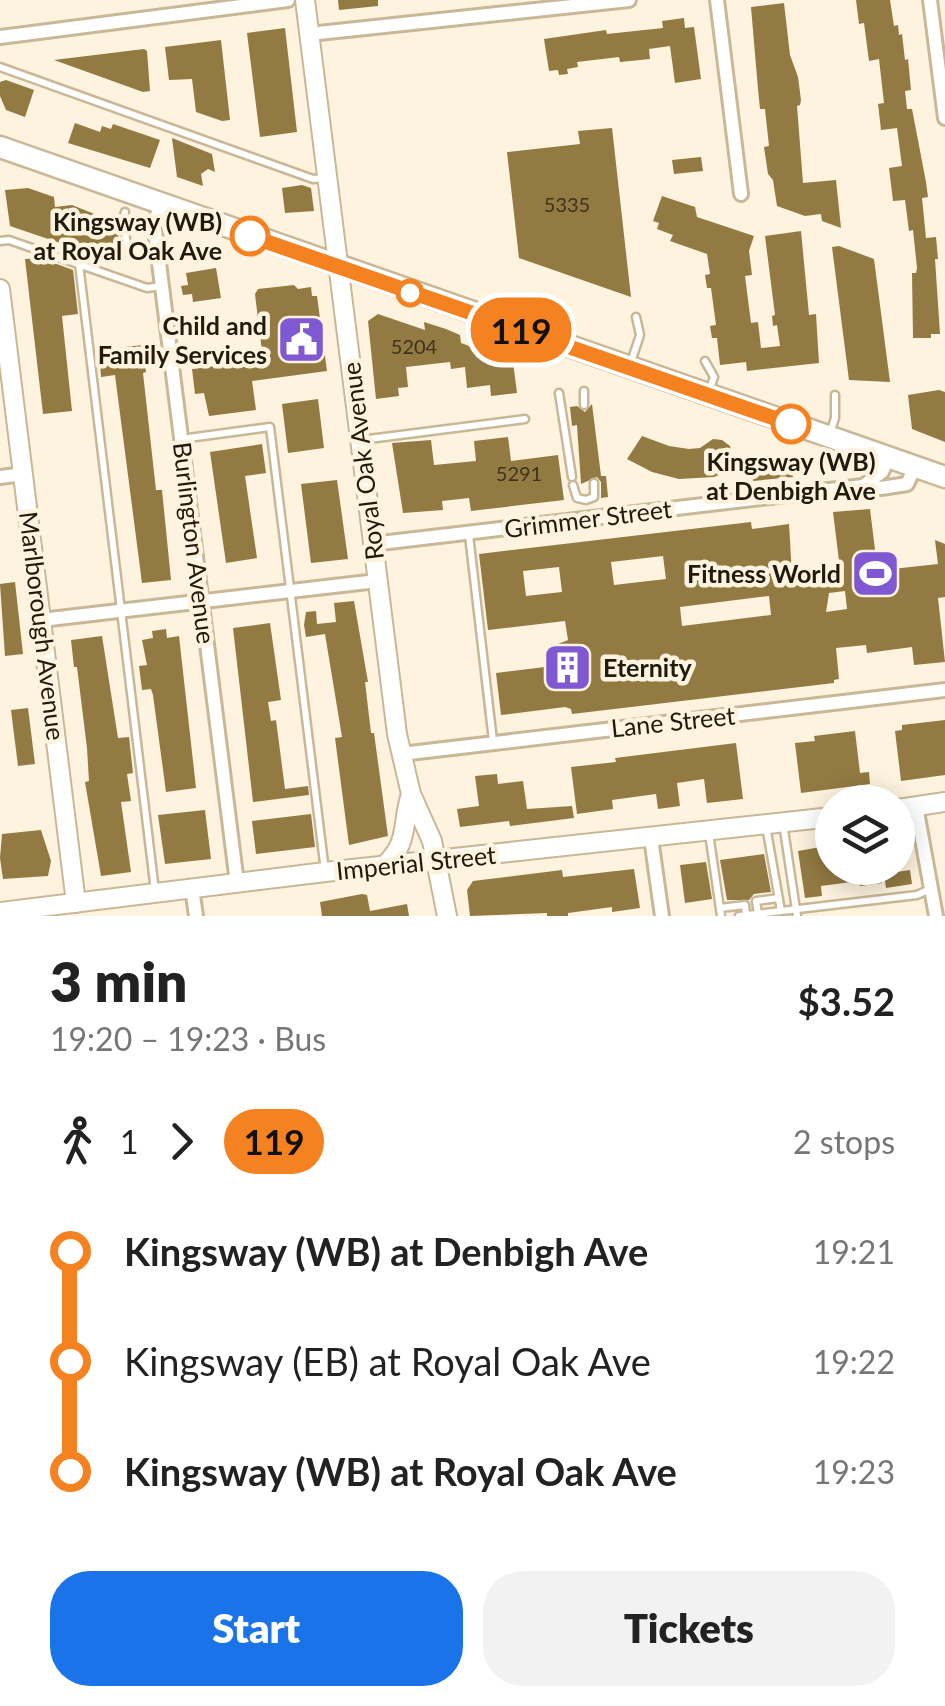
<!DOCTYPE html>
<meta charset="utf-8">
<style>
body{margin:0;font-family:Lato,sans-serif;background:#f2f2f2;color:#222;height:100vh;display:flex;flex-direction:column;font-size:38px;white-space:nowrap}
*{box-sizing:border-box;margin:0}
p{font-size:32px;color:#767676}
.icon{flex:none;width:55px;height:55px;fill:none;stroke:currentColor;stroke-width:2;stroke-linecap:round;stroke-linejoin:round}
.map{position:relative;height:916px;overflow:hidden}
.panel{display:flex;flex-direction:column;background:#fff;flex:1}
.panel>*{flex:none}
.badge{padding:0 20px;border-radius:32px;font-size:35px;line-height:65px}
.buttons{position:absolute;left:815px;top:785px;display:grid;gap:20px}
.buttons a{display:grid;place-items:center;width:100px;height:100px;border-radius:50%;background:#fff;box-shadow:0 5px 25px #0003;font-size:50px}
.map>.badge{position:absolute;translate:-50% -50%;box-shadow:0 0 0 5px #fff}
.legs{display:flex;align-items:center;gap:15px;height:110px;padding:0 50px;font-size:32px}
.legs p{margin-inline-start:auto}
.head{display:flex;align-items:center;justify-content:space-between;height:170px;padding:0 50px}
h1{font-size:55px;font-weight:800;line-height:75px}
.button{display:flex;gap:20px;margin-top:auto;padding:20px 50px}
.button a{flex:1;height:115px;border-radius:40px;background:#1a73e8;color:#fff;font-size:40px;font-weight:800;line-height:115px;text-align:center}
.button a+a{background:#f2f2f2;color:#222}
ul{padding:0 50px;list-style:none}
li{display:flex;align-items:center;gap:35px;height:110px;font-size:38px}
li i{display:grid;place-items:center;width:15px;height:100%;margin:0 12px;background:currentColor}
li i::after{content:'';width:25px;height:25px;margin:-12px;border:8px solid;border-radius:50%;background:#fff}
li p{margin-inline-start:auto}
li:first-child i{background:linear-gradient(#0000 50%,currentColor 0)}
li:last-child i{background:linear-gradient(currentColor 50%,#0000 0)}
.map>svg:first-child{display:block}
.building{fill:#937a43;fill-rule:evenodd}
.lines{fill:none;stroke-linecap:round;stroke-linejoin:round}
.lane-casing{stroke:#c9b897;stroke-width:11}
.street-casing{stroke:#c9b897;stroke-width:18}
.secondary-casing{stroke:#c9b897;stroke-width:22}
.primary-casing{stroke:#c9b897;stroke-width:25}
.lane{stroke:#fff;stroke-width:6}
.street{stroke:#fff;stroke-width:12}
.secondary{stroke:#fff;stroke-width:18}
.primary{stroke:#fff;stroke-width:20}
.line-1-casing{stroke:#fff;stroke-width:22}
.line-1{stroke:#f58220;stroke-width:15}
.stop-1-dot{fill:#fff;stroke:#f58220;stroke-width:5}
.labels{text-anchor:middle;stroke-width:9;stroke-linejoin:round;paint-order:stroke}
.number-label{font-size:20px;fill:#3e331b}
.stop-label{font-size:25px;font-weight:bold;fill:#211b0e;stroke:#fdf3de;text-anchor:end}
.poi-label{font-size:25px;font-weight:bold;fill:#211b0e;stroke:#fdf3de;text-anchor:end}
.street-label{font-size:25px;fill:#211b0e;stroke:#fdf3de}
</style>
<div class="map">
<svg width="945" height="916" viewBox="0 0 945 916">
<rect width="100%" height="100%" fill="#fdf3de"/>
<path class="building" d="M 338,0 L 378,0 L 378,6 L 339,10 Z
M 856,0 L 890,0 L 894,26 L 898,25 L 899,35 L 902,34 L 905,60 L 908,59 L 911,90 L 905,91 L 907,109 L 912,109 L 926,182 L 928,197 L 922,198 L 926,238 L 936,237 L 938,259 L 935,259 L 940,334 L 931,334 L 931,338 L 913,338 L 912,273 L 916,273 L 917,268 L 913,230 L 909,231 L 905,200 L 893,201 L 889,168 L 902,166 L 897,128 L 881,130 L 878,104 L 884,103 L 879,59 L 869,61 L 864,23 L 859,24 Z
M 784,3 L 790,55 L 798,77 L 801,100 L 800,105 L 797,106 L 803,183 L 836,180 L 841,228 L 822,221 L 821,214 L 805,216 L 777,206 L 773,180 L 768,174 L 764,147 L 769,146 L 765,109 L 760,109 L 758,89 L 751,7 Z
M 684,18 L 685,28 L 694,27 L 701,79 L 675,83 L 670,46 L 649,49 L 650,59 L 620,62 L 619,57 L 577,62 L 578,67 L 567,69 L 568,74 L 559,75 L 558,70 L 549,71 L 544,39 L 606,30 L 607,34 L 663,28 L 662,21 Z
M 285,28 L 297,132 L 260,137 L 247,33 Z
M 221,40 L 230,120 L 222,121 L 196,112 L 192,79 L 169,80 L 165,47 Z
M 144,49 L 147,51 L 150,91 L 143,92 L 54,60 Z
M 6,80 L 34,90 L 25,117 L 6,110 L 0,96 L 0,82 Z
M 75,123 L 100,132 L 102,126 L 111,129 L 113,124 L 160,140 L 150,168 L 68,143 Z
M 612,128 L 631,297 L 519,258 L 507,152 L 580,144 L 578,131 Z
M 172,138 L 212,154 L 215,172 L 208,169 L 201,174 L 203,186 L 177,177 Z
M 701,157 L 703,171 L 674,174 L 672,160 Z
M 302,185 L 311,188 L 314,211 L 285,213 L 282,188 Z
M 28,188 L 54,197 L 55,207 L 72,205 L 102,217 L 103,225 L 117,223 L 121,250 L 95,255 L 10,226 L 5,190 Z
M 662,196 L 695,207 L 697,217 L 754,236 L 749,251 L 752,275 L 745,276 L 751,323 L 758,322 L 761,348 L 780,346 L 777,325 L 773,326 L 772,316 L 775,315 L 765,236 L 801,231 L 809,315 L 816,314 L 819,363 L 747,371 L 746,362 L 720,365 L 717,338 L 712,338 L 710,326 L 716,325 L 711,288 L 707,288 L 705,275 L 710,274 L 707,254 L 670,241 L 673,235 L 657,229 L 659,223 L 653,221 Z
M 839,246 L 874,259 L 890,382 L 849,380 L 832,247 Z
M 40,258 L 73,270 L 78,314 L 62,316 L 72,411 L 43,414 L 25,259 Z
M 216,268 L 221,298 L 193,302 L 192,294 L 183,295 L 181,286 L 188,285 L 186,273 Z
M 294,285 L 298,289 L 311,287 L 312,296 L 317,296 L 327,371 L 252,381 L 256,410 L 209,416 L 204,393 L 195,394 L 192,369 L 263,360 L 255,294 L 258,289 Z
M 378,314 L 425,330 L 424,322 L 446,329 L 460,335 L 461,343 L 513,362 L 517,393 L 491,396 L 490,385 L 467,388 L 465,367 L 451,369 L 450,362 L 406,367 L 408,387 L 398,388 L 399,396 L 376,399 L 368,321 Z
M 143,345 L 146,372 L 143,373 L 156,490 L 162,490 L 171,580 L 142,583 L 115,375 L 101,377 L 99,350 Z
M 939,390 L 945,392 L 945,442 L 912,429 L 908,395 Z
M 318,399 L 324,448 L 288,453 L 282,404 Z
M 592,404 L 601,476 L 606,476 L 608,497 L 601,498 L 601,482 L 597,477 L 581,484 L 577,425 L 572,426 L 570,407 L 577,406 L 585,412 Z
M 642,436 L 669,446 L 689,449 L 700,448 L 713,439 L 722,440 L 730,446 L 733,465 L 726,472 L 714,477 L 679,479 L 652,472 L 627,459 Z
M 508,437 L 511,461 L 558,455 L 564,500 L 471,511 L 469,498 L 442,501 L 443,510 L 403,513 L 392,443 L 431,440 L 434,465 L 476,461 L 474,441 Z
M 262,444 L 266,473 L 245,476 L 257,558 L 226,563 L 210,452 Z
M 775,462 L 792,466 L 793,477 L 753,481 L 751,464 Z
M 337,480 L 348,559 L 311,563 L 301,484 Z
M 870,509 L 877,566 L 883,566 L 883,570 L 938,564 L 935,540 L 945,544 L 945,597 L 938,598 L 945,662 L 914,665 L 912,647 L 867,653 L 866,645 L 836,648 L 839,679 L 834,680 L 834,683 L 572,714 L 571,709 L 565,707 L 501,715 L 496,673 L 561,665 L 558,644 L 568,640 L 565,621 L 488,630 L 479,554 L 751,522 L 752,529 L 789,524 L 792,575 L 840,569 L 833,512 ZM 663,556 L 666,579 L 614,585 L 611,562 ZM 559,567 L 562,592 L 526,596 L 523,571 ZM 845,591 L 847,609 L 826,612 L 829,593 ZM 769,596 L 771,615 L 682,626 L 680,607 Z
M 15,582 L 23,654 L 5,656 L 0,584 Z
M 354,601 L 368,682 L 365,682 L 371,733 L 374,733 L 388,836 L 349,845 L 335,738 L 342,737 L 325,634 L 306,637 L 304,625 L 306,612 L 316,611 L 317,624 L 336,622 L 334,603 Z
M 270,623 L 281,700 L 268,702 L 271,721 L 276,720 L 285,789 L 308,786 L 309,795 L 253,802 L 233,628 Z
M 166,629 L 167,638 L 179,636 L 196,788 L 166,792 L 153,695 L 151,689 L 142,690 L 139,666 L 147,665 L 142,640 L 153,638 L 152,631 Z
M 102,636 L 118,738 L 129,737 L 133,773 L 127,774 L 131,801 L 121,802 L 131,872 L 101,876 L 85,782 L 89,781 L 87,748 L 77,667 L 74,667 L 71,640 Z
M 28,708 L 35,764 L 18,766 L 11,710 Z
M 945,720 L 945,775 L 901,781 L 895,731 L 902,730 L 902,725 Z
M 855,731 L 860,773 L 869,772 L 870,784 L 801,793 L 795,743 L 815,741 L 814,736 Z
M 736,743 L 743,799 L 707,803 L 704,779 L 677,783 L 680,806 L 658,809 L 656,794 L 612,800 L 613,809 L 577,814 L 571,767 L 616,762 L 615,758 Z
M 497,774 L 498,784 L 523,781 L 527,809 L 572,806 L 574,818 L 510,826 L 509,821 L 460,827 L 457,809 L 479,806 L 475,776 Z
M 205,810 L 211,859 L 165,864 L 158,815 Z
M 311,814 L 315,847 L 256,854 L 252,821 Z
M 41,830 L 51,861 L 48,876 L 3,879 L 0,858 L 2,834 Z
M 832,845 L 832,868 L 880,868 L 882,883 L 860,886 L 859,881 L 821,886 L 822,896 L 805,898 L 798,851 Z
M 764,854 L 771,892 L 754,894 L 749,900 L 727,900 L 720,860 Z
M 706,862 L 712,899 L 685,903 L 680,865 Z
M 634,869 L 640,908 L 612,912 L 612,907 L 568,913 L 568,916 L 547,916 L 547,913 L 470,916 L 467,890 L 473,881 L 562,870 L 563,877 Z
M 910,870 L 912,884 L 886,888 L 884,874 Z
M 362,894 L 367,895 L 370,911 L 407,904 L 409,916 L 322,916 L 320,902 Z"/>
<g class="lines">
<defs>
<path id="lane" d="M 0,67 L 313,179 L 325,178
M 125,212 L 123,218 L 128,252
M 0,241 L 9,240 L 147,288 L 161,286
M 79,264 L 155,891
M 705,361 L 714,377 L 709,391
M 631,362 L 640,335 L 636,317
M 584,391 L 584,405
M 559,393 L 572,477
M 830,433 L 835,418 L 835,395
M 181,439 L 270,427 L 325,871
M 361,440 L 525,419
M 573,485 L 577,498 L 586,500 L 594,497 L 594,483
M 469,535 L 493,741
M 783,823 L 797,916
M 766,826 L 781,911
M 709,833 L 721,916
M 720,908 L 745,905 L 746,915
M 758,914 L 756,901 L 779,898
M 739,916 L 917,895 L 930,889"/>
<path id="street" d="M 717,0 L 741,194
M 930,0 L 945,118
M 309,34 L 629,0
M 0,37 L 288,0
M 161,205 L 154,223 L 237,883
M 0,477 L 23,474
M 863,486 L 882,472 L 889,457
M 372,544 L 863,486 L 881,488 L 907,484 L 915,467
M 41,620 L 377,581
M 401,754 L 945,690
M 916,806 L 936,916
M 651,838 L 662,916
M 192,888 L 196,916"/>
<path id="secondary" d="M 305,0 L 397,734 L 411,794 L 432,841 L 447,916
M 0,289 L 76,903
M 898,809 L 945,802
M 385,865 C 410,841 401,825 411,794
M 0,912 L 325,872 L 832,817"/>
<path id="primary" d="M 0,147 L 945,477"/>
</defs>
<use href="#lane" class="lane-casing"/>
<use href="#street" class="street-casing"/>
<use href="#secondary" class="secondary-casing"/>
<use href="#primary" class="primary-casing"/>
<use href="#lane" class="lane"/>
<use href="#street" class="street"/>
<use href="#secondary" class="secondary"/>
<use href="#primary" class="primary"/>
</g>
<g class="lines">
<defs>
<path id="line-1" d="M 250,236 L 791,424"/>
</defs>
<use href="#line-1" class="line-1-casing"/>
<use href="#line-1" class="line-1"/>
</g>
<defs>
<symbol id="civic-square" viewBox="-11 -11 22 22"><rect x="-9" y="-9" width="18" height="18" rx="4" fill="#7f58d2" stroke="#fdf3de"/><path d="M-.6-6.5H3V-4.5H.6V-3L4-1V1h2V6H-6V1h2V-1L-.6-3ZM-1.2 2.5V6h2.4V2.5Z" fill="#fff"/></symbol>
<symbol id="stadium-square" viewBox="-11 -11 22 22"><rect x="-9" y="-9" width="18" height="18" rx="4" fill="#7f58d2" stroke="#fdf3de"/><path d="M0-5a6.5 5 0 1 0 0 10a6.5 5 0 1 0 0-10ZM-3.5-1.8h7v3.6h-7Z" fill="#fff"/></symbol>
<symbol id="building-square" viewBox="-11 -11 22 22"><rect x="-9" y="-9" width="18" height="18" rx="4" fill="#7f58d2" stroke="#fdf3de"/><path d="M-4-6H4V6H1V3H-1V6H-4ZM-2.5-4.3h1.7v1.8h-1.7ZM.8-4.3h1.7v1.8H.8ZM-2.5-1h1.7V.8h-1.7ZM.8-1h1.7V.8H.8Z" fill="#fff"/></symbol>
</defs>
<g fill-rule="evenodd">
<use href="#civic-square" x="274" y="312" width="55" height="55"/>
<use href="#stadium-square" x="848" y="546" width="55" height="55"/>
<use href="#building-square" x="540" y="640" width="55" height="55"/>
</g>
<g class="stop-1-dot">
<circle cx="250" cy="236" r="18"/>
<circle cx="410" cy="293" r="12"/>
<circle cx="791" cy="424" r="18"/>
</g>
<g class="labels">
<g class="number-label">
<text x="567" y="212">5335</text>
<text x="414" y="354">5204</text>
<text x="519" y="481">5291</text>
</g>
<g class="stop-label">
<text x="222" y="231">Kingsway (WB)<tspan x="222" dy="29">at Royal Oak Ave</tspan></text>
<text x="791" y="471" text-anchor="middle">Kingsway (WB)<tspan x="791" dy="29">at Denbigh Ave</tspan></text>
</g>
<g class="poi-label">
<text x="267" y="335">Child and<tspan x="267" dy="29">Family Services</tspan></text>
<text x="841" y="583">Fitness World</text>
<text x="603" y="677" text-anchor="start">Eternity</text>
</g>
<g class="street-label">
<text transform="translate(363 461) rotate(-97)" y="9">Royal Oak Avenue</text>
<text transform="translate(588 519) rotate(-7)" y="9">Grimmer Street</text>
<text transform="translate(194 543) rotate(83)" y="9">Burlington Avenue</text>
<text transform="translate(42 626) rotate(83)" y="9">Marlborough Avenue</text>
<text transform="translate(673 722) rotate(-6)" y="9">Lane Street</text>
<text transform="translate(416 863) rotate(-6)" y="9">Imperial Street</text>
</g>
</g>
</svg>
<div class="buttons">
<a><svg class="icon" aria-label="layers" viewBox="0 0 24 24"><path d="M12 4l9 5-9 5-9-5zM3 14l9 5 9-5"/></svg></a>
</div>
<b class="badge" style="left:521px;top:330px;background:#f58220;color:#111">119</b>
</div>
<section class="panel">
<div class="head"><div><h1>3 min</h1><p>19:20 – 19:23 · Bus</p></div><b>$3.52</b></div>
<div class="legs"><svg class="icon" aria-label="walk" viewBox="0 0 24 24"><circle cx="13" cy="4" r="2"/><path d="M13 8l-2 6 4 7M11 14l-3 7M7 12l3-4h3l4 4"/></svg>1<svg class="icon" aria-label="forward" viewBox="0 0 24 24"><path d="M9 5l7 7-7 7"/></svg><b class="badge" style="background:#f58220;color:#111">119</b><p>2 stops</p></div>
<ul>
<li><i style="color:#f58220"></i><b>Kingsway (WB) at Denbigh Ave</b><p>19:21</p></li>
<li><i style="color:#f58220"></i><span>Kingsway (EB) at Royal Oak Ave</span><p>19:22</p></li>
<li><i style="color:#f58220"></i><b>Kingsway (WB) at Royal Oak Ave</b><p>19:23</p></li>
</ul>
<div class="button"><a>Start</a><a>Tickets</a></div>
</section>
